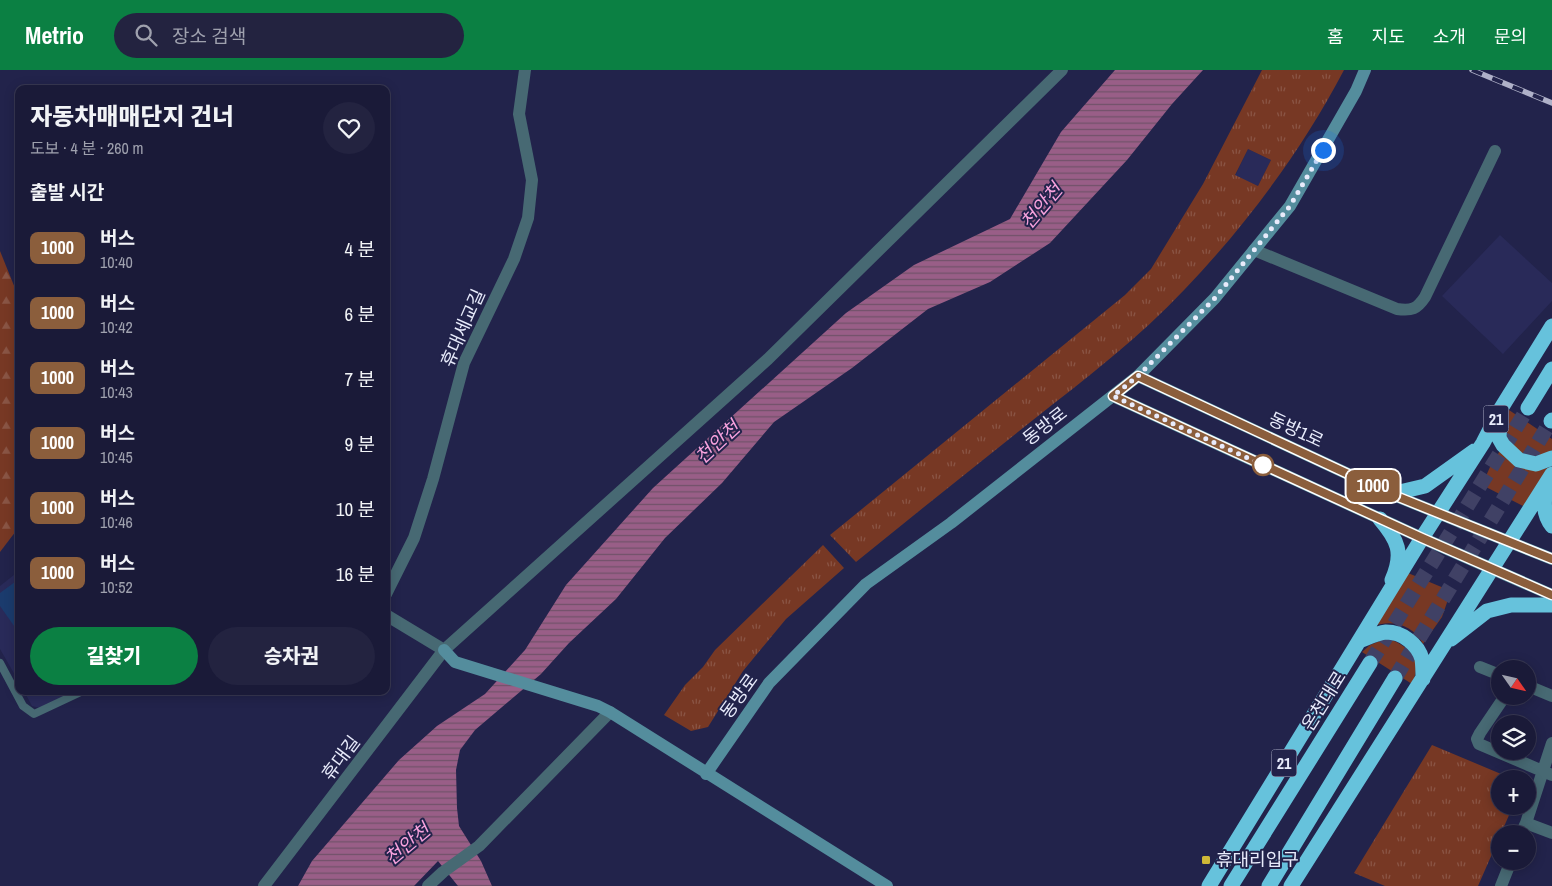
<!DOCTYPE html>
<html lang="ko">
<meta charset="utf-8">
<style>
body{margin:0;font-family:"Archivo Narrow","Noto Sans KR",sans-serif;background:#232340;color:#f1f3f6;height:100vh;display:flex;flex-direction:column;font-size:19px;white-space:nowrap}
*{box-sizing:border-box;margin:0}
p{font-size:16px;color:#9fa1ae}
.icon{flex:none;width:28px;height:28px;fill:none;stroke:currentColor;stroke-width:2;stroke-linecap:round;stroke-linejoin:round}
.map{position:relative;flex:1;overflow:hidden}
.sheet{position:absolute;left:15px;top:15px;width:375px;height:610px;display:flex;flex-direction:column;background:#1a1a38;border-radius:10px;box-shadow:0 2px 12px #0003,0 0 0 1px #383853}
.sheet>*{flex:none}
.badge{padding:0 10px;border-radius:8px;font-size:18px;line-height:32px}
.needle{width:32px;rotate:124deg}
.fabs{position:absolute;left:1491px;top:590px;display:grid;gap:10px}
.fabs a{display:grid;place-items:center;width:45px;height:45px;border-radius:50%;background:#1a1a38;box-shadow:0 2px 12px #0003,0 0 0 1px #383853;font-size:25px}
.you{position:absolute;width:25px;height:25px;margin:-12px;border:4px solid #fff;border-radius:50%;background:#1a73e8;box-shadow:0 0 0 8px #1a73e833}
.map>.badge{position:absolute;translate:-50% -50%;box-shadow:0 0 0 2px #fff}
h2{padding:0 15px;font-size:19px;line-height:45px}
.round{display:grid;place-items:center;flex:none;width:52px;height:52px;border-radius:26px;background:#232340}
.headline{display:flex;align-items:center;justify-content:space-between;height:85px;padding:0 15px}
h1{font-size:24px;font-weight:800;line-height:38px}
.button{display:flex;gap:10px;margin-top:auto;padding:10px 15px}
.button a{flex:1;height:58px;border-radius:30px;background:#0b8043;color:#fff;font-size:20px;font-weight:800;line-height:58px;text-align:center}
.button a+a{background:#232340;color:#f1f3f6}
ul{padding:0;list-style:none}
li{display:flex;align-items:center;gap:15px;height:65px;padding:0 15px}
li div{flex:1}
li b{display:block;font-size:19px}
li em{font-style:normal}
li .badge{min-width:55px;font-weight:700;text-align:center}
header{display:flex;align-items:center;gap:30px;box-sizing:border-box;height:70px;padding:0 25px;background:#0b8043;color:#fff}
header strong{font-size:24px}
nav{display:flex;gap:28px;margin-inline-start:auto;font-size:18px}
.search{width:350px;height:45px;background:#232340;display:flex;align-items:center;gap:12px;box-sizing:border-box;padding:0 18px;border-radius:28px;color:#9fa1ae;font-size:19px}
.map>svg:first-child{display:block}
.built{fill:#292a59}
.grass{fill:#773824}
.forest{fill:url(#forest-firs)}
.park{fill:url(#park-tufts);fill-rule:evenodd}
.water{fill:url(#water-rules)}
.building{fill:#1b3b6d}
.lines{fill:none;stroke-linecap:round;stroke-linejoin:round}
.highway-tunnel{stroke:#404165;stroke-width:15;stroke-dasharray:15 8;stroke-linecap:butt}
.lane{stroke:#476973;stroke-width:8}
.street{stroke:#476973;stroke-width:12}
.secondary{stroke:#548d9d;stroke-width:12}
.highway{stroke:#66c2dc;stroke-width:15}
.rail-casing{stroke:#afb1c8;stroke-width:5.5}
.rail{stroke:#22234b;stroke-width:4;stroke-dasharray:11;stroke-linecap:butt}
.line-casing{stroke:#fff;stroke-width:11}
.line{stroke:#8b5e3c;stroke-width:8}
.walk{stroke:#e8ebfb;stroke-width:5;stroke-dasharray:0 9}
.stop-dot{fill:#fff;stroke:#8b5e3c;stroke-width:2.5}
.poi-dot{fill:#cfb837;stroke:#22234b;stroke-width:2}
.labels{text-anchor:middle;stroke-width:4;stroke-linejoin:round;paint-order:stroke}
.shield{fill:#22234b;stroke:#adafc6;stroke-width:1}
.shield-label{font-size:16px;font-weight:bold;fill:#e8ebfb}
.street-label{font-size:18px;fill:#e8ebfb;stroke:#22234b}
.poi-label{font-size:18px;fill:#e8ebfb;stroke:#22234b;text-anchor:start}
.water-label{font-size:19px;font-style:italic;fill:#f7a2dd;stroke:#22234b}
</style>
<header>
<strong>Metrio</strong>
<div class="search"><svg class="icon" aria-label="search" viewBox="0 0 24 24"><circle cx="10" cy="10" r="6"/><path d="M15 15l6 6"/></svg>장소 검색</div>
<nav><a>홈</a><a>지도</a><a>소개</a><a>문의</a></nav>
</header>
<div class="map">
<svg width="1552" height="816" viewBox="0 0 1552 816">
<defs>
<pattern id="forest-firs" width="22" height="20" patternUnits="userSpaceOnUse" patternTransform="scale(1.25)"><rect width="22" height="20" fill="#773824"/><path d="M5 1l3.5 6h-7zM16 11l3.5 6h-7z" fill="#8a5545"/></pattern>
<pattern id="park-tufts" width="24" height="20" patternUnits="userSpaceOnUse" patternTransform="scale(1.25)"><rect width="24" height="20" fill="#773824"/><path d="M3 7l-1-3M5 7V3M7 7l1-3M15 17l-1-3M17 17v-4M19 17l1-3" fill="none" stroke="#8a5545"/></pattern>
<pattern id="water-rules" width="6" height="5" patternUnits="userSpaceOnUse" patternTransform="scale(1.25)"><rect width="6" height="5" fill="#995e87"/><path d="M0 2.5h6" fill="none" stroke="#705269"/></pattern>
</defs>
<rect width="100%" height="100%" fill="#22234b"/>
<path class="built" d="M 1248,79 L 1271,90 L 1258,116 L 1235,106 Z
M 1500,165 L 1552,213 L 1552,231 L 1503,284 L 1442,226 Z
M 19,501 L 19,612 L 0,579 L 0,516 Z
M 24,621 L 78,621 L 44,639 L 32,636 Z"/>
<path class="grass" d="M 1509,340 L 1552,369 L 1552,381 C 1548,383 1542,386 1537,387 C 1514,388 1499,359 1509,340 Z
M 1501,379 L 1539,400 L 1551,397 L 1525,437 L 1482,415 L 1490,397 Z
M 1408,503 L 1451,521 L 1442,547 L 1423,574 C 1414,556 1393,549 1374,556 Z
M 1385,569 C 1391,569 1395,571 1400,574 C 1416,584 1420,596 1412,614 L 1362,582 L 1370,575 Z"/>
<path class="forest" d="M 0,181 L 19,228 L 19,457 L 0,482 Z"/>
<path class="park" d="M 1262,0 L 1344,0 C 1302,80 1247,154 1185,219 C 1139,268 1085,309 1033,350 C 974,397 915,444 856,492 L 830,465 L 1125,225 L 1151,199 L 1203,114 ZM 1248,79 L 1271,90 L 1258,116 L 1235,105 Z
M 823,475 L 844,498 L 786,549 L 743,601 L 708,657 L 691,661 L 664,645 L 685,615 L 703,597 L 715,580 Z
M 1432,675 L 1513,709 L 1500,709 L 1500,736 L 1513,736 L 1478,816 L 1385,816 L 1354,803 Z"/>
<path class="water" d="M 1115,0 L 1203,0 L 1172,34 L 1127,90 L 1050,173 L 990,212 L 928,239 L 852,298 L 774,352 L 722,413 L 665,468 L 616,529 L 569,573 L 541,604 L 475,660 L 460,680 L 456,700 L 457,738 L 459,756 L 481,791 L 492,816 L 458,816 L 438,791 L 414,816 L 298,816 L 312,791 L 399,690 L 437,656 L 485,624 L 525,580 L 566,515 L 653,418 L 846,243 L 914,195 L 1010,149 L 1061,62 Z"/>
<path class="building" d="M 19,509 L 19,563 L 0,536 L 0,523 Z"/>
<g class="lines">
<path class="highway-tunnel" d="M 1370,593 L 1528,338
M 1395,608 L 1551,351"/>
<path class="lane" d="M 0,593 L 23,636 L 34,644 L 83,621"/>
<path class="street" d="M 1254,180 L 1397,239 C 1412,241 1417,239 1425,227 L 1495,81
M 386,524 L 414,468 L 433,409 L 464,293 L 514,189 L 528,148 L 532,110 L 519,44 L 525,0
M 386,545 L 444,580
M 1480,597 L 1500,605
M 1528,616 L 1552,626
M 1505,626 L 1480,663 L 1477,669 L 1479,674 L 1552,705
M 1526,753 L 1552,673
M 1521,764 L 1526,753 L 1552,763
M 264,816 L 444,580 L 768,289 L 1062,0
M 428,816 L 443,802 L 479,776 L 610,642
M 1501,816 L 1511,791"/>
<path class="secondary" d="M 1138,306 L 1391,424 L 1552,489
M 1113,326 L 1422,468 L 1552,525
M 444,580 L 455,592 L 598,636 L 610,642 L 887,816
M 706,704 L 769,613 L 866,514 L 951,453 L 1138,306 L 1215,228 L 1290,136 L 1356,21 L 1365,0"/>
<path class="highway" d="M 1528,338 L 1552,299
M 1500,347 L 1499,368 L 1503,375 L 1519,390 L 1536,394 L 1552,388
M 1551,351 L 1552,350
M 1547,418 C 1543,430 1543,445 1552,456
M 1391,424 L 1425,416 L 1474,381
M 1380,449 C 1398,470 1404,483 1392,510
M 1451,569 L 1487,541 L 1511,535 L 1552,535
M 1359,571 C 1367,568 1377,563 1386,562 C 1402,562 1418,574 1422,589 C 1423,596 1423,603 1423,609
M 1209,816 L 1422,468 L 1483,373 L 1500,340 L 1552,256
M 1231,816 L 1370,593
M 1269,816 L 1395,608
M 1291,816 C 1379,679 1464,541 1552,404"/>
<defs>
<path id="rail" d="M 1472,0 L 1552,33"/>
</defs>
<use href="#rail" class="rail-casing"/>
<use href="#rail" class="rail"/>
</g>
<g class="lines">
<defs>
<path id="line" d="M 1552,489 L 1391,424 L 1138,306 L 1113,326 L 1422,468 L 1552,525"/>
</defs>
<use href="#line" class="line-casing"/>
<use href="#line" class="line"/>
<path class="walk" d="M 1263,395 L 1113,326 L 1138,306 L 1215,228 L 1290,136 L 1323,80"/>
</g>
<circle class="stop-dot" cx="1263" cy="395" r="10"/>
<rect class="poi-dot" x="1201" y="785" width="10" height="10" rx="2.5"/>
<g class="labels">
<g class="shield">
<rect x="1483.5" y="335.5" width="25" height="27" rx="4"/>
<rect x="1271.5" y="679.5" width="25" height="27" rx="4"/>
</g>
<g class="shield-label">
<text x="1496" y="355">21</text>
<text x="1284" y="699">21</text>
</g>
<g class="street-label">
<text transform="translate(463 258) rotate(-66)" y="6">휴대세교길</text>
<text transform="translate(1045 356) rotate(-38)" y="6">동방로</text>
<text transform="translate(1296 360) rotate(25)" y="6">동방1로</text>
<text transform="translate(739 626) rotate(-54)" y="6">동방로</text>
<text transform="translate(1324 631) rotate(-58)" y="6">온천대로</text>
<text transform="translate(341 688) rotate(-53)" y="6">휴대길</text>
</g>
<g class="poi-label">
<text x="1216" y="796">휴대리입구</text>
</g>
<g class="water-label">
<text transform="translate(1041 136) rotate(-50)" y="7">천안천</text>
<text transform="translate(717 372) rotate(-43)" y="7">천안천</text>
<text transform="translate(407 774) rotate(-40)" y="7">천안천</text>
</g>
</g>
</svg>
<div class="fabs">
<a><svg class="needle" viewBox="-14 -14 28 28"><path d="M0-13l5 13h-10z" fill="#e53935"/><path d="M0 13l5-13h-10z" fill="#9fa1ae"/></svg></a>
<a><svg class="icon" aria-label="layers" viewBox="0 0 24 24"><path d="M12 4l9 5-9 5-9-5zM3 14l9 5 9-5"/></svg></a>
<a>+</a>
<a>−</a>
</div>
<div class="you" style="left:1323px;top:80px"></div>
<b class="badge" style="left:1373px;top:416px;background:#8b5e3c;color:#fff">1000</b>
<section class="sheet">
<div class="headline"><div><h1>자동차매매단지 건너</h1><p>도보 · 4 분 · 260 m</p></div><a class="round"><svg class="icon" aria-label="heart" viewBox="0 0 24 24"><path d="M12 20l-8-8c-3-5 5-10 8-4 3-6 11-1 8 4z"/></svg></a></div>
<h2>출발 시간</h2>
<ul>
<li><span class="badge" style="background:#8b5e3c;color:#fff">1000</span><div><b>버스</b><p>10:40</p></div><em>4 분</em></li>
<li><span class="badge" style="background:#8b5e3c;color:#fff">1000</span><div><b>버스</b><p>10:42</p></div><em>6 분</em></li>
<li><span class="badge" style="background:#8b5e3c;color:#fff">1000</span><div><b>버스</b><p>10:43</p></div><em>7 분</em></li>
<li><span class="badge" style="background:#8b5e3c;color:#fff">1000</span><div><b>버스</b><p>10:45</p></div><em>9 분</em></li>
<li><span class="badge" style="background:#8b5e3c;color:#fff">1000</span><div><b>버스</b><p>10:46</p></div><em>10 분</em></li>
<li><span class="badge" style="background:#8b5e3c;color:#fff">1000</span><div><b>버스</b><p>10:52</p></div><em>16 분</em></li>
</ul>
<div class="button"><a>길찾기</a><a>승차권</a></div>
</section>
</div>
